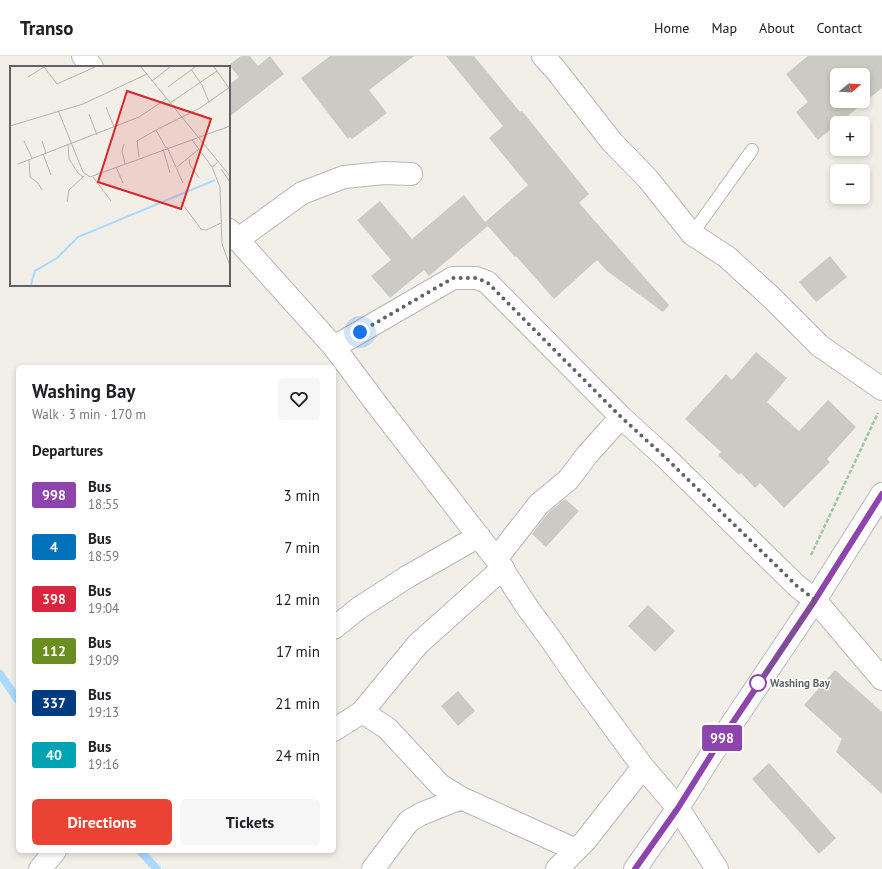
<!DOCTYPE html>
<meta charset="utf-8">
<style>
body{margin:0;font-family:"PT Sans",sans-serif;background:#f6f6f6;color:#202124;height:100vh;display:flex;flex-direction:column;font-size:15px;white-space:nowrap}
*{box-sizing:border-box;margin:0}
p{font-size:13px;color:#757577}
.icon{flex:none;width:22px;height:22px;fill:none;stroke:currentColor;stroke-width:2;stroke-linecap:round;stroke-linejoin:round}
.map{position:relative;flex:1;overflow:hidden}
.sheet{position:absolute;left:16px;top:309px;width:320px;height:488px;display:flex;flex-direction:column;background:#fff;border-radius:6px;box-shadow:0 2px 6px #0003}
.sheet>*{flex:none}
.badge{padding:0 8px;border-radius:3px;font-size:14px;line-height:26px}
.needle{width:26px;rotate:72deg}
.tools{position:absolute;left:830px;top:12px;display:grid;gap:8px}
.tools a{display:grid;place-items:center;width:40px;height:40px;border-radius:6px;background:#fff;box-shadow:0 2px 6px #0003;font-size:20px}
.you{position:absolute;width:20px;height:20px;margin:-10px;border:3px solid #fff;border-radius:50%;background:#1a73e8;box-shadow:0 0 0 6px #1a73e833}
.map>.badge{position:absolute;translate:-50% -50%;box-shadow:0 0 0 2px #fff}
h2{padding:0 16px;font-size:15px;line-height:36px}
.round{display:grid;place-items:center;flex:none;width:42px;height:42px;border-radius:6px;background:#f6f6f6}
.head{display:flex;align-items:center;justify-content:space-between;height:68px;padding:0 16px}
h1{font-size:19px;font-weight:700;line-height:30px}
.primary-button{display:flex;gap:8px;margin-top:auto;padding:8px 16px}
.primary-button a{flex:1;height:46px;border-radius:6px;background:#ea4335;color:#fff;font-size:16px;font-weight:700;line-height:46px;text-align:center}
.primary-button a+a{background:#f6f6f6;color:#202124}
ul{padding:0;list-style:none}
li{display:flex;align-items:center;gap:12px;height:52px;padding:0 16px}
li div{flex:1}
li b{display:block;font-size:15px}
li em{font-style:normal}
li .badge{min-width:44px;font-weight:700;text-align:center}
header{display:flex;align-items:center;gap:24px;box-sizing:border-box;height:56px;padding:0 20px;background:#fff;border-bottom:1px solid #e0e0e0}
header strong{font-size:19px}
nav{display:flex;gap:22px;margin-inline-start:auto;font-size:14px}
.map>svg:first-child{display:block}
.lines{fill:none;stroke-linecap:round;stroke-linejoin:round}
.stream{stroke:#aadaff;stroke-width:8}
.building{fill:#cccac5;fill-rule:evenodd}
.service-casing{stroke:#b5b8bc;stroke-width:14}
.minor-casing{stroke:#b5b8bc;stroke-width:24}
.secondary-casing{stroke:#b6babf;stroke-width:24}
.path{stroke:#9cc7a9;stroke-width:2.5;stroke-dasharray:4 2;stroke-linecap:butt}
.service{stroke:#fff;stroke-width:12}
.minor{stroke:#fff;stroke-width:22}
.secondary{stroke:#fff;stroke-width:22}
.line-casing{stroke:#fff;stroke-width:9}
.line{stroke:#8e44ad;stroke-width:6}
.walk{stroke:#5f6368;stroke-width:4;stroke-dasharray:0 7.2}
.stop-dot{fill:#fff;stroke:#8e44ad;stroke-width:2}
.labels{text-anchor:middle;stroke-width:3;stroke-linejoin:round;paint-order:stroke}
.stop-label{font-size:11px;font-weight:bold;fill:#5f6368;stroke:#fff;text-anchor:start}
.inset-river{fill:none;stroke:#aadaff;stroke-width:2}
.inset-road{fill:none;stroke:#b3b3b1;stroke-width:1}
.view{fill:#d62828;fill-opacity:0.15;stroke:#d62828;stroke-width:2}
.inset-edge{fill:none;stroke:#5f6368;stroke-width:2}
</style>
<header>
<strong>Transo</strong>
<nav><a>Home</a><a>Map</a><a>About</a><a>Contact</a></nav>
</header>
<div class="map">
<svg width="882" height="813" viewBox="0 0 882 813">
<rect width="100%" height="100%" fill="#f1efe8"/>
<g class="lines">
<path class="stream" d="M 0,618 L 18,644
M 140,795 L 157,813"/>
</g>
<path class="building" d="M 241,0 L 250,0 L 258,10 L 270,0 L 284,18 L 229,61 L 229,29 L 239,21 L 229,9 Z
M 330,0 L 414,0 L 369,34 L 387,57 L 352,83 L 350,81 L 348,83 L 301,22 Z
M 446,0 L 474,0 L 520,56 L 522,55 L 589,138 L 579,147 L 669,249 L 663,256 L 607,215 L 597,204 L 554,243 L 516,200 L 515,201 L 486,168 L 488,170 L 429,220 L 424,214 L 390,242 L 371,220 L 391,204 L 357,164 L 380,145 L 412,183 L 464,139 L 485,166 L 528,129 L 489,82 L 503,70 Z
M 808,0 L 882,0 L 882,32 L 839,67 L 837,67 L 837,68 L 818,84 L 796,56 L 808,46 L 786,18 ZM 837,19 L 863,19 L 863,45 L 837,45 Z
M 830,200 L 847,221 L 816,246 L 799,226 Z
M 756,296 L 787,322 L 767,346 L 799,375 L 828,344 L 856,371 L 827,403 L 830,406 L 784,452 L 760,427 L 755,432 L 741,417 L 739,419 L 718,399 L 721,396 L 685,363 L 726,318 L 732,324 Z
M 565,443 L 579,455 L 546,491 L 532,478 L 548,457 Z
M 648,549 L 675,575 L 655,596 L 628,570 Z
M 835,614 L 882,656 L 882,738 L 836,696 L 842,683 L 804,649 Z
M 458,635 L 475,655 L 458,670 L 441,650 Z
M 769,707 L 836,782 L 819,798 L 752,723 Z"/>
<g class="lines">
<defs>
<path id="service" d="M 692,178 L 752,94"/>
<path id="minor" d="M 83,0 L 92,11
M 543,0 L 555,13 L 612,86 L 648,123 L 692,178 L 727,201 L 771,241 L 820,290 L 882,333
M 229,174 L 334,291 L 375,346 L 496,503 L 527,551 L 552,585 L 576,620 L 643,711 L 678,752 L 717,813
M 237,184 L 302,137 L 344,121 L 384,117 L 411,118
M 334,291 L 453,222 L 476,222 L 487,226 L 621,361
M 496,503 L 539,448 L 568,424 L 587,399 L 621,361 L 666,402 L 797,530 L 815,544 L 882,623
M 334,572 L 359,552 L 407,521 L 479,480
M 362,656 L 387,672 L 440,729 L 461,742 L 576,794
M 334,674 L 362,656 L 418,588 L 503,512
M 40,813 L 55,795
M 373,813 L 409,765 L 421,758 L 461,742
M 557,813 L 585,785 L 643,711"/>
<path id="secondary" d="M 635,813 L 678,752 L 713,696 L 815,544 L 882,438"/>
</defs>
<use href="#service" class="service-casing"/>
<use href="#minor" class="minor-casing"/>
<use href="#secondary" class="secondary-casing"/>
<path class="path" d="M 811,499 L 878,357"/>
<use href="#service" class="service"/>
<use href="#minor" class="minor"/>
<use href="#secondary" class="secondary"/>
</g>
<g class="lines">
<defs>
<path id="line" d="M 635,813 L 678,752 L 713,696 L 815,544 L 882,438"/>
</defs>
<use href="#line" class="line-casing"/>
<use href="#line" class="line"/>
<path class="walk" d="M 360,276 L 453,222 L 476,222 L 487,226 L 621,361 L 666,402 L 797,530 L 815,544 L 756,632 L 758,627"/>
</g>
<circle class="stop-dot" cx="758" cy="627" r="8"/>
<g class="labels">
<g class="stop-label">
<text x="770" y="631">Washing Bay</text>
</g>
</g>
<g transform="translate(10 10)">
<rect width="220" height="220" fill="#f1efe8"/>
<path class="inset-river" d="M 21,219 L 25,205 L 47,192 L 68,171 L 205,114"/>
<path class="inset-road" d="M 131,1 L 220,110M 204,1 L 219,22M 181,3 L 192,19 L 199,36M 18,11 L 34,1 L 47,18 L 85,1M 142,15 L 160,1M 158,21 L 185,1M 160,37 L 207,5M 96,41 L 104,61M 48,44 L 73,106 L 80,111 L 220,60M 79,48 L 87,69M 0,60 L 73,38 L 137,8M 182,74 L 202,101M 14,75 L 22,92M 32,75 L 36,87M 58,78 L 59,93 L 68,107 L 73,111M 114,78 L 112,85 L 115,98M 157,81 L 173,117M 156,82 L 146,64 L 190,42 L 220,21M 153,83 L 160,107M 33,88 L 41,109M 129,91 L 127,75 L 146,64M 179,93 L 180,99 L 189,112M 19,94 L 20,111 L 28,117 L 32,124M 207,97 L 202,101 L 210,121 L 212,178 L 220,200M 8,98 L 129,51 L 156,33M 106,101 L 113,117M 167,101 L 189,83M 211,103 L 220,116M 83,111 L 101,135M 57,136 L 59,124 L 74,110M 171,136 L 191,163 L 196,164 L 211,157"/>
<path class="view" d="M 117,25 L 201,53 L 171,143 L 88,116 Z"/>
<rect width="220" height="220" class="inset-edge"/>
</g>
</svg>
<div class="tools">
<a><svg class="needle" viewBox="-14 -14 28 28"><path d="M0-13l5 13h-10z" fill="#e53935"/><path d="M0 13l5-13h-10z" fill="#757577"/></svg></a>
<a>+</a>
<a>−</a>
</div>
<div class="you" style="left:360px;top:276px"></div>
<b class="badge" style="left:722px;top:682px;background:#8e44ad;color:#fff">998</b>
<section class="sheet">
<div class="head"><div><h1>Washing Bay</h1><p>Walk · 3 min · 170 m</p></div><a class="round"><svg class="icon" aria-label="heart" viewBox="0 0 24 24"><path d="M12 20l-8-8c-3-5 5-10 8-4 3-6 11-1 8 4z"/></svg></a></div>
<h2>Departures</h2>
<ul>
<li><span class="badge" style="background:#8e44ad;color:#fff">998</span><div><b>Bus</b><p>18:55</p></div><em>3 min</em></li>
<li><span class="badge" style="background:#0072bc;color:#fff">4</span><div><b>Bus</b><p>18:59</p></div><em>7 min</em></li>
<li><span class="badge" style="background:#d7263d;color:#fff">398</span><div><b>Bus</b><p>19:04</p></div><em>12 min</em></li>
<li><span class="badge" style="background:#6b8e23;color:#fff">112</span><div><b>Bus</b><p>19:09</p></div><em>17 min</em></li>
<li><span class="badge" style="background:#003b80;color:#fff">337</span><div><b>Bus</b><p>19:13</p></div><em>21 min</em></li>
<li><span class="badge" style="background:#00a3b4;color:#fff">40</span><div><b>Bus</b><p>19:16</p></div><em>24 min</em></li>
</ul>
<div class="primary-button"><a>Directions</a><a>Tickets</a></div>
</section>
</div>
